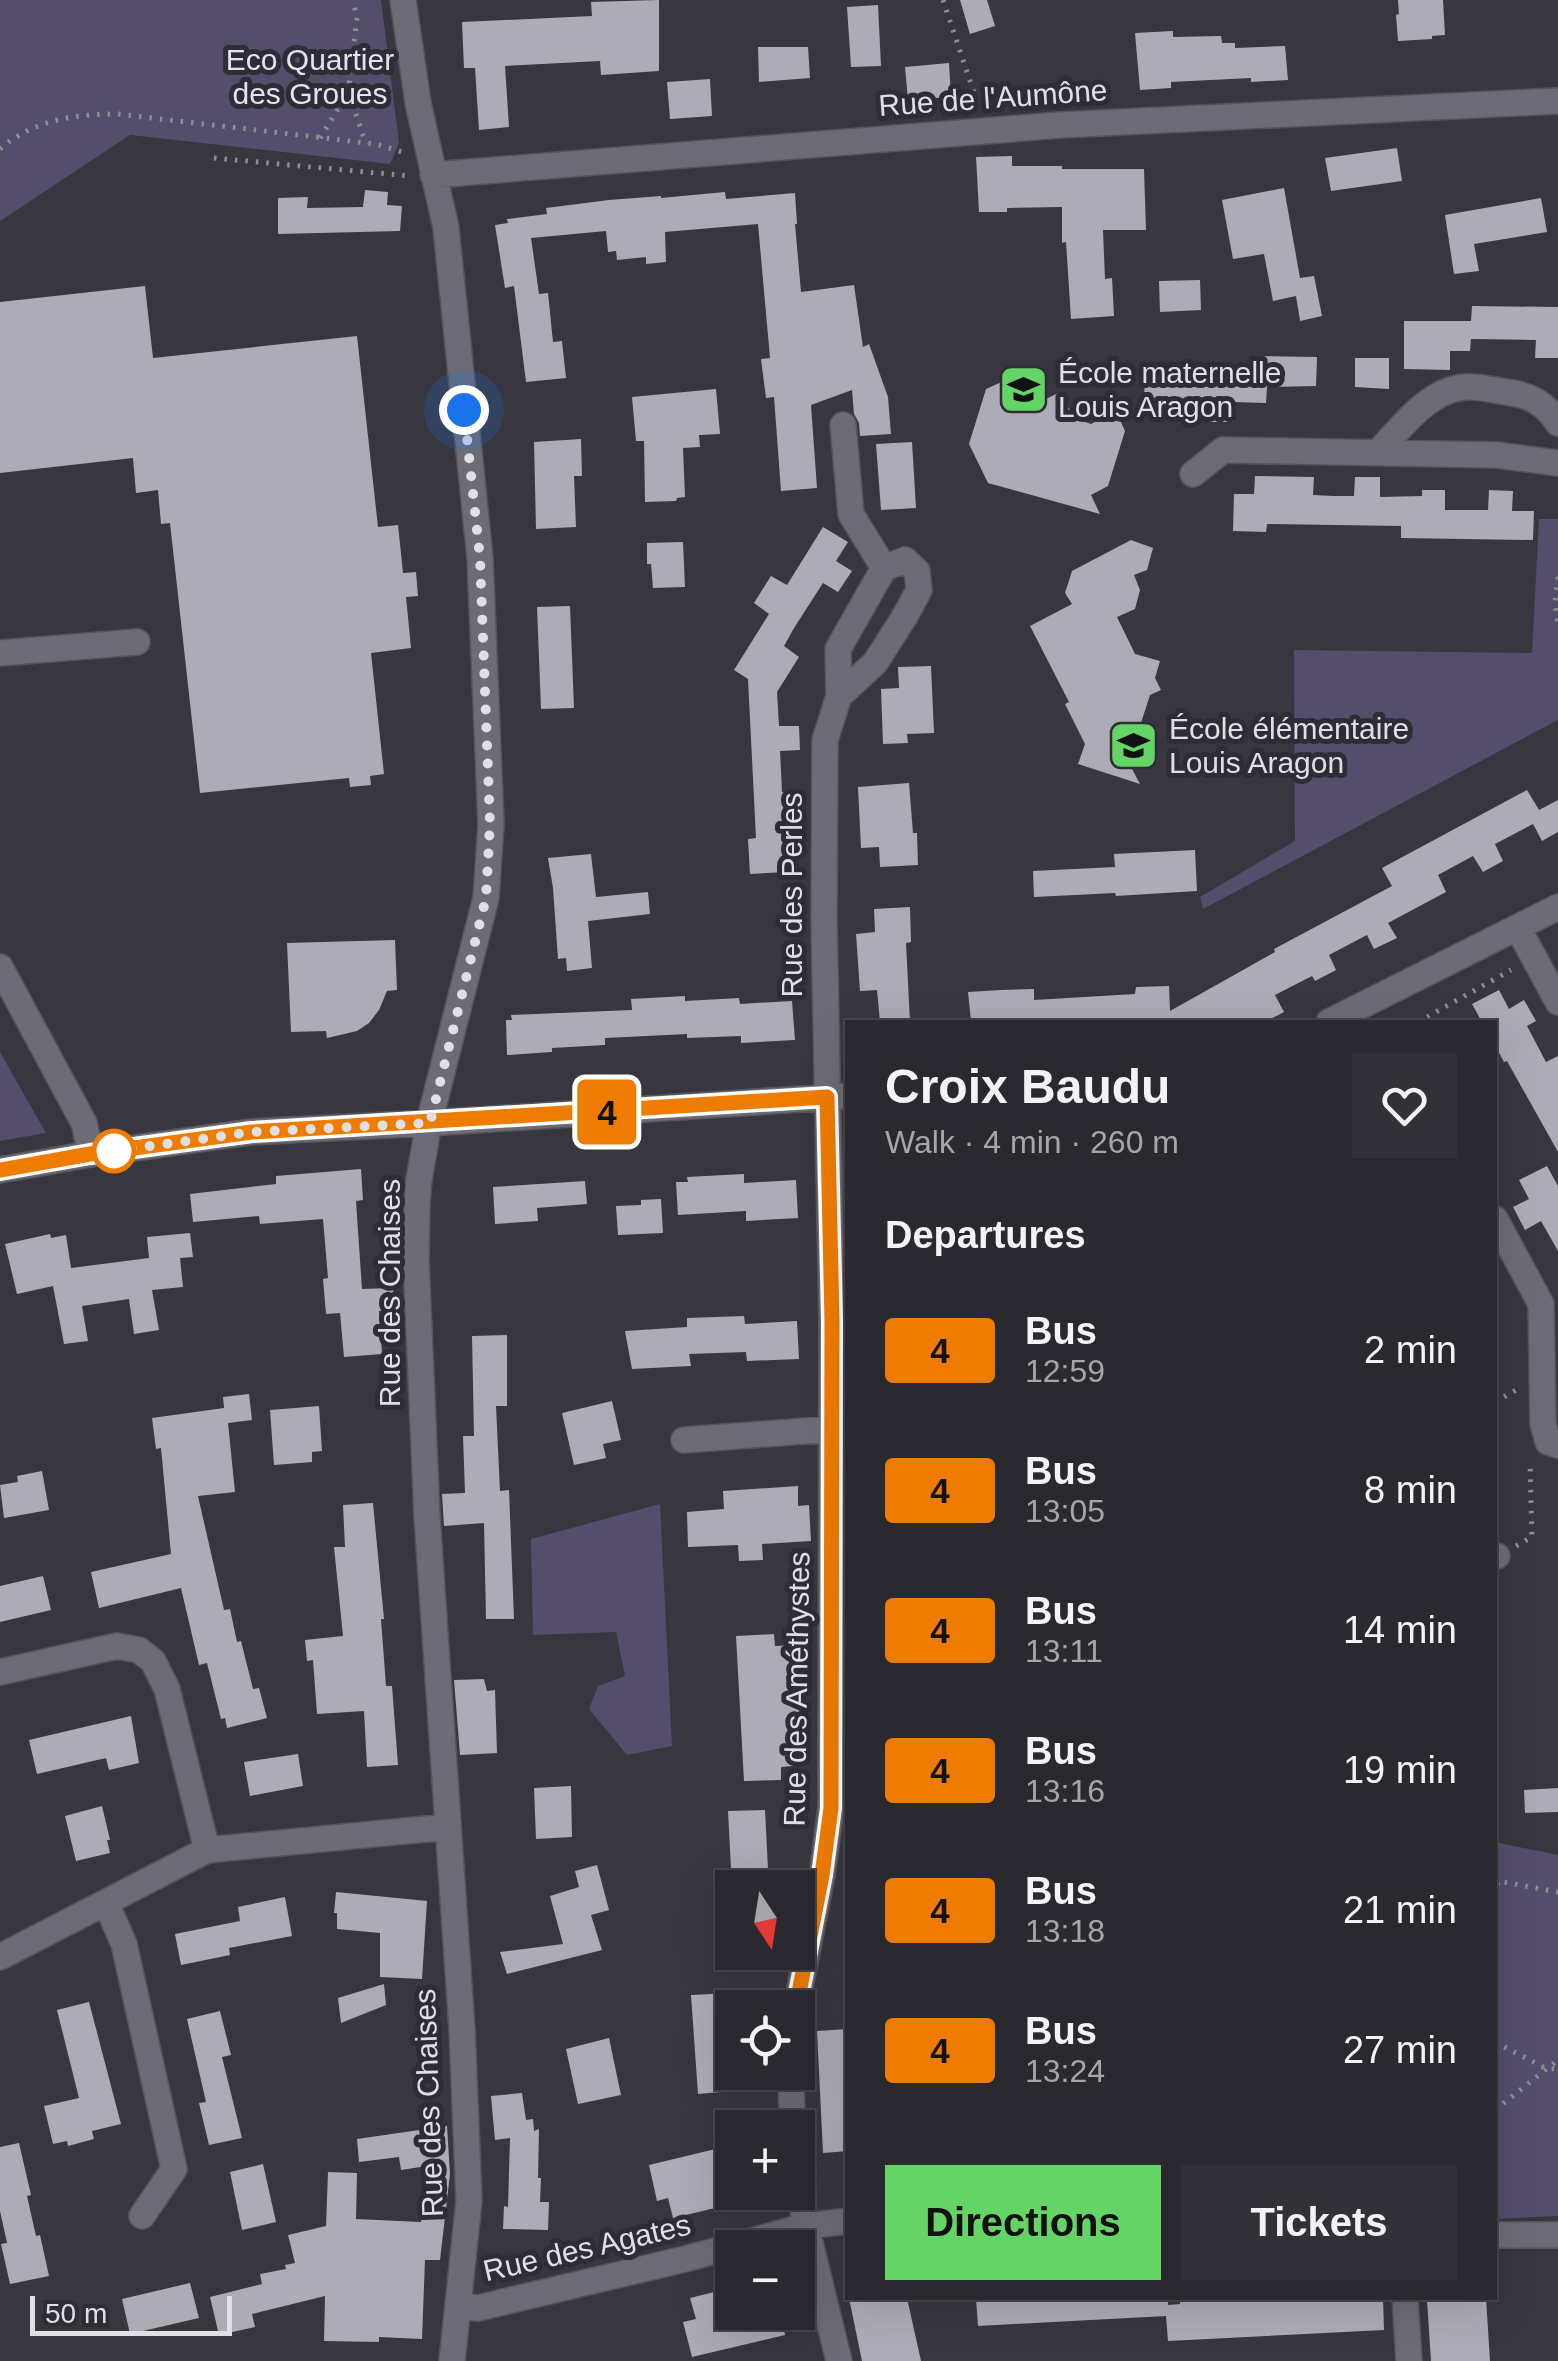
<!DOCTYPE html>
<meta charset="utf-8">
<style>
body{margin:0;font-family:Helvetica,sans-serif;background:#323137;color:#f1f3f6;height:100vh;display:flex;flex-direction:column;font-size:38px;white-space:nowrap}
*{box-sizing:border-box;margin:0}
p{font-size:32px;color:#a5a6aa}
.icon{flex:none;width:55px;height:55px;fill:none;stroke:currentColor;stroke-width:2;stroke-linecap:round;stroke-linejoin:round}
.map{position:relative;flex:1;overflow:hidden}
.side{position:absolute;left:845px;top:1020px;width:652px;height:1280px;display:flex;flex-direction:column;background:#2a292f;border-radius:0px;box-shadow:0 10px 40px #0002,0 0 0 2px #46454b}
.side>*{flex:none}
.badge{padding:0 20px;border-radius:8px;font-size:35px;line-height:65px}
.needle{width:65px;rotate:168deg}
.controls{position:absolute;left:715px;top:1870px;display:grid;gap:20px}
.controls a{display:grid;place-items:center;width:100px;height:100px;border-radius:0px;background:#2a292f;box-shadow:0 10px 40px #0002,0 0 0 2px #46454b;font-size:50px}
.scale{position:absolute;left:30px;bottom:25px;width:202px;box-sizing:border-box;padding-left:10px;border:5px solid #e0dfe4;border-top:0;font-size:28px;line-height:35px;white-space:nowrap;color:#e0dfe4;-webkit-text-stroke:8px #2e2c35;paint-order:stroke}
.you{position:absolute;width:50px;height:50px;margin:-25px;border:8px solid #fff;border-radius:50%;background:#1a73e8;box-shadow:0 0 0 15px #1a73e833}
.map>.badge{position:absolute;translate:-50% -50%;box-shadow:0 0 0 5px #fff}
h2{padding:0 40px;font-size:38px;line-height:90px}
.round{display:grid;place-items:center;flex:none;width:105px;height:105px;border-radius:0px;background:#323137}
.overview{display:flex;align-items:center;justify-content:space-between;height:170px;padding:0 40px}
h1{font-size:48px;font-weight:700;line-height:75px}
.button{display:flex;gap:20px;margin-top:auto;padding:20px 40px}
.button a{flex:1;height:115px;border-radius:0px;background:#65d467;color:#111;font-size:40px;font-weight:700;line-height:115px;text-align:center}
.button a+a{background:#323137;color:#f1f3f6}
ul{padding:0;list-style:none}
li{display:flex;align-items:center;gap:30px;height:140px;padding:0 40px}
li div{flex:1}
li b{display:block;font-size:38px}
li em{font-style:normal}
li .badge{min-width:110px;font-weight:700;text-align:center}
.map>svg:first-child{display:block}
.green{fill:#544d6c}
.building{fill:#adabb5}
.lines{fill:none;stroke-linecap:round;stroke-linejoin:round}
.minor-casing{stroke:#55545b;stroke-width:28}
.path{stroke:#8f8e95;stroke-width:5;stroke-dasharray:2.5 8;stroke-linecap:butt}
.minor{stroke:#6d6b75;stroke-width:25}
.line-casing{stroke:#fff;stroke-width:22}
.line{stroke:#ee7c00;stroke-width:15}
.walk{stroke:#e0dfe4;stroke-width:10;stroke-dasharray:0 18}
.stop-dot{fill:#fff;stroke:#ee7c00;stroke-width:5}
.labels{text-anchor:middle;stroke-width:10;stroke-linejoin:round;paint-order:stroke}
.park-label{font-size:30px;fill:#e4e1f2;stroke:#2e2c35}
.street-label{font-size:30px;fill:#e0dfe4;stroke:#2e2c35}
.poi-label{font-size:30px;fill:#e0dfe4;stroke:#2e2c35;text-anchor:start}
</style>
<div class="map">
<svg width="1558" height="2361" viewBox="0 0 1558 2361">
<rect width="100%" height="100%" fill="#38373f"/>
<path class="green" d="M 0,0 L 381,0 L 399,143 L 390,164 L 130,135 L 0,221 Z
M 1539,519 L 1558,519 L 1558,720 L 1203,909 L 1200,897 L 1295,841 L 1294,650 L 1532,653 Z
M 0,1052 L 46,1133 L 0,1141 Z
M 660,1504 L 672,1746 L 627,1755 L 589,1709 L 598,1686 L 625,1676 L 616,1632 L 533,1635 L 531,1539 Z
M 1495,1842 L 1558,1855 L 1558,2216 L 1495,2219 Z"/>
<path class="building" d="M 659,0 L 659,71 L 601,75 L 600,61 L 505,66 L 509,127 L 479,130 L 475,68 L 464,68 L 462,22 L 592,16 L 591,2 Z
M 960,0 L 987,0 L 995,26 L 970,34 Z
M 1398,0 L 1443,0 L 1445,35 L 1432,36 L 1432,39 L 1398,41 L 1396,15 L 1399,14 Z
M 878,5 L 881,66 L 851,67 L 847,7 Z
M 1173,31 L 1173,37 L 1221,36 L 1222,43 L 1235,43 L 1235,48 L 1285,46 L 1288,80 L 1251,82 L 1251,78 L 1171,82 L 1171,88 L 1140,90 L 1135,33 Z
M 758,47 L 808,47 L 810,78 L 759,82 Z
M 949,63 L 951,97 L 908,100 L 905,67 Z
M 710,79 L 712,116 L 670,119 L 667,82 Z
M 1397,148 L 1402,181 L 1331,191 L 1325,158 Z
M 1012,156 L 1012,166 L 1062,166 L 1062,169 L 1144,169 L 1146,230 L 1103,230 L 1105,279 L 1112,278 L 1114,316 L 1071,319 L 1066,242 L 1062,243 L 1062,207 L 1007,208 L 1007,212 L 979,212 L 976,157 Z
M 1284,188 L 1300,278 L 1314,276 L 1322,316 L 1300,321 L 1296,296 L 1273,301 L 1264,254 L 1233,259 L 1222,200 Z
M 365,190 L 388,192 L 387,205 L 402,206 L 400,231 L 278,234 L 278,198 L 308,197 L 307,208 L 363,207 Z
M 725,192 L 726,199 L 795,193 L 797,224 L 795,224 L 801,292 L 854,285 L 863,347 L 869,344 L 888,397 L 891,434 L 860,436 L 859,423 L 854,414 L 852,390 L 811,405 L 817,488 L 781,491 L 774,397 L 766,398 L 761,359 L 770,358 L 758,224 L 665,232 L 666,262 L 646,264 L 646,257 L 617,260 L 616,251 L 608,252 L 606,231 L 531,238 L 539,294 L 548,293 L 553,342 L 562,341 L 566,378 L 526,382 L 514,286 L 505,288 L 495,225 L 508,223 L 507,219 L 547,214 L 546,208 L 609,200 L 661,196 L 661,198 Z
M 1541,198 L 1547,232 L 1474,244 L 1479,271 L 1454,274 L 1445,215 Z
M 1200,280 L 1201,310 L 1160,312 L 1159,281 Z
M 145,286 L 153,358 L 357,336 L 378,527 L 398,525 L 403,573 L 416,572 L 418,596 L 406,597 L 411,648 L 371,653 L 384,774 L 370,776 L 371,785 L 350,787 L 349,778 L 200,793 L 170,523 L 161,524 L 158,490 L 136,493 L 133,458 L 0,473 L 0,302 Z
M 1472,306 L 1558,307 L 1558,358 L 1535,358 L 1536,340 L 1471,339 L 1470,351 L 1450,351 L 1450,370 L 1404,369 L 1404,321 L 1471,321 Z
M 1255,356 L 1317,357 L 1316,386 L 1267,387 L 1266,403 L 1234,402 L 1233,422 L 1209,422 L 1209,401 L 1144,400 L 1145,374 L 1156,374 L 1157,369 L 1254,371 Z
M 1355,358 L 1389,358 L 1389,389 L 1355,387 Z
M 1006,380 L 1016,401 L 1034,405 L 1060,392 L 1074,418 L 1091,424 L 1116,411 L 1125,431 L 1108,486 L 1091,495 L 1100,514 L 988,483 L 969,444 L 986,389 Z
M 716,389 L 720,434 L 699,435 L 700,447 L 683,448 L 685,497 L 677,498 L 676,501 L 645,502 L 644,441 L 636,441 L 632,397 Z
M 581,439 L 582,476 L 574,476 L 576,527 L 536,529 L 534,442 Z
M 912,442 L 916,508 L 881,510 L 876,444 Z
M 1255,476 L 1314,477 L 1313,495 L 1334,496 L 1354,496 L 1355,477 L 1380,477 L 1380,497 L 1422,496 L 1422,490 L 1445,490 L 1445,510 L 1488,510 L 1489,490 L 1513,491 L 1512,511 L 1534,511 L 1533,540 L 1401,538 L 1401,526 L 1267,524 L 1266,532 L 1233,531 L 1234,494 L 1254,494 Z
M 823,527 L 848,542 L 836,561 L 852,571 L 838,592 L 823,583 L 794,628 L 784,646 L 799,657 L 777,692 L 779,726 L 799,726 L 800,750 L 780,751 L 782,792 L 802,791 L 803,817 L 784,818 L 786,872 L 750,874 L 748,839 L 756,838 L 748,679 L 734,670 L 769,614 L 754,603 L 771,576 L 787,585 Z
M 1131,540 L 1153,548 L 1147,570 L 1134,575 L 1140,590 L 1135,609 L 1117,617 L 1135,654 L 1160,661 L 1155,678 L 1161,690 L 1150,695 L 1139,729 L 1144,741 L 1122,750 L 1140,784 L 1078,764 L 1085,744 L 1065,704 L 1069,702 L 1030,626 L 1072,604 L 1065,593 L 1072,571 Z
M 683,542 L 685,587 L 653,588 L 651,564 L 647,564 L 647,543 Z
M 570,606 L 574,708 L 541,709 L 537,607 Z
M 931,666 L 934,733 L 907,734 L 908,743 L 883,744 L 881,689 L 899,688 L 898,667 Z
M 909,783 L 913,833 L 917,833 L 918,865 L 880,867 L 879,847 L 861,848 L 858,787 Z
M 1527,790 L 1539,810 L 1558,800 L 1558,832 L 1542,841 L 1533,824 L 1495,844 L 1503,861 L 1492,867 L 1483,872 L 1473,856 L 1438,875 L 1446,892 L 1388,923 L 1397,938 L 1374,949 L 1367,935 L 1329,955 L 1336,970 L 1315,981 L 1312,976 L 1275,995 L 1284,1012 L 1265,1022 L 971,1021 L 968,992 L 1001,990 L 1034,989 L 1034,1000 L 1135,994 L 1136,987 L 1169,986 L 1170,1011 L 1275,952 L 1274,949 L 1392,886 L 1382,868 Z
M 1195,850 L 1197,891 L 1116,896 L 1115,893 L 1034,897 L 1033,871 L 1115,867 L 1114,854 Z
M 591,854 L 596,897 L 648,892 L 650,914 L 588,921 L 592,968 L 567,971 L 566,958 L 558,959 L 553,888 L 548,858 Z
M 910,907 L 911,942 L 906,943 L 910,1022 L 880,1022 L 877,990 L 860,991 L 856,934 L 875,932 L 874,909 Z
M 395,940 L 397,990 L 387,991 L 379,1010 L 369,1023 L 357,1031 L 327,1038 L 326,1031 L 291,1032 L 287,943 Z
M 1499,990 L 1509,1009 L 1524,1000 L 1536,1021 L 1527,1026 L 1546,1062 L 1558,1056 L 1558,1152 L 1507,1061 L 1504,1062 L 1495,1045 L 1495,1022 L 1482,1022 L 1472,1004 Z
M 685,996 L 685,1001 L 739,998 L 740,1004 L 792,1001 L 795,1040 L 741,1043 L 741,1036 L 687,1038 L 687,1034 L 605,1038 L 605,1045 L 552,1048 L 552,1052 L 507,1055 L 506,1020 L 512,1020 L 511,1015 L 632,1010 L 631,999 Z
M 1547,1166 L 1558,1186 L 1558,1251 L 1541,1221 L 1525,1230 L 1513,1207 L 1529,1199 L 1519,1180 Z
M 361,1169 L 363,1200 L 356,1201 L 362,1289 L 393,1288 L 395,1310 L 379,1311 L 382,1354 L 344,1357 L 340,1313 L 326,1314 L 323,1279 L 328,1278 L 323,1219 L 260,1224 L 259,1216 L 193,1222 L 190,1194 L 276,1184 L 276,1176 Z
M 744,1174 L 744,1183 L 796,1180 L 798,1218 L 746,1221 L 746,1211 L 678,1215 L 676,1182 L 688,1182 L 687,1177 Z
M 585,1181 L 587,1204 L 537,1208 L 538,1221 L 495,1224 L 493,1187 Z
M 661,1199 L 663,1233 L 618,1235 L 616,1206 L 641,1205 L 641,1200 Z
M 190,1233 L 193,1257 L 180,1258 L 183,1287 L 152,1290 L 159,1330 L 134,1334 L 129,1299 L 82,1306 L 88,1341 L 64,1344 L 53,1286 L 17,1294 L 5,1244 L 50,1234 L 51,1238 L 66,1235 L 71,1268 L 149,1258 L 147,1237 Z
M 744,1316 L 745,1324 L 797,1321 L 799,1359 L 747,1361 L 746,1352 L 689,1354 L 691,1366 L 632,1369 L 625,1331 L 687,1327 L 687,1318 Z
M 507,1335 L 507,1406 L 496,1406 L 500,1491 L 509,1490 L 514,1619 L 486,1619 L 484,1523 L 444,1526 L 442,1494 L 465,1493 L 463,1436 L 474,1436 L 472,1336 Z
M 249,1394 L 252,1420 L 228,1423 L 235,1492 L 198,1496 L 224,1610 L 230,1609 L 237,1642 L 241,1641 L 253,1689 L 259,1688 L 267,1718 L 227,1728 L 225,1718 L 221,1719 L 207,1663 L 199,1665 L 181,1588 L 99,1608 L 91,1572 L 171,1554 L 161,1448 L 156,1449 L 152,1418 L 224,1408 L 223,1397 Z
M 612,1401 L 621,1440 L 603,1444 L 606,1458 L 574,1465 L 562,1413 Z
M 319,1406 L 322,1451 L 312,1452 L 312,1462 L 274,1465 L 270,1410 Z
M 42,1471 L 49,1510 L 4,1518 L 0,1485 L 18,1482 L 17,1476 Z
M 798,1486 L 798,1506 L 809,1505 L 811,1541 L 762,1544 L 763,1560 L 739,1561 L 738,1545 L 688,1547 L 687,1512 L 724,1509 L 723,1491 Z
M 373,1503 L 384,1619 L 381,1619 L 386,1686 L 392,1686 L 398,1765 L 367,1767 L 364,1711 L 317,1714 L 313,1660 L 307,1661 L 305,1640 L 343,1636 L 334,1547 L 345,1547 L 343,1505 Z
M 43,1576 L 51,1610 L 0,1622 L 0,1586 Z
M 774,1634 L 775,1646 L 796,1645 L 802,1765 L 781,1767 L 781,1780 L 744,1781 L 736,1636 Z
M 484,1679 L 487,1691 L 495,1690 L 497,1753 L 460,1755 L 454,1680 Z
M 131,1716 L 139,1763 L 109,1770 L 106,1758 L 37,1774 L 29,1740 Z
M 298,1754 L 303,1786 L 250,1796 L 244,1762 Z
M 571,1786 L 572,1837 L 536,1839 L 534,1788 Z
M 1558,1788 L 1558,1812 L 1525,1813 L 1524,1790 Z
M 102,1806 L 110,1840 L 107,1840 L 110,1853 L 76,1861 L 65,1816 Z
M 765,1810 L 769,1888 L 732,1888 L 728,1811 Z
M 597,1865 L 609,1910 L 591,1915 L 602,1950 L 507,1974 L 500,1952 L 563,1944 L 550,1896 L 579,1887 L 575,1871 Z
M 336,1892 L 427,1901 L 422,1979 L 380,1977 L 380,1933 L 337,1929 L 337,1913 L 334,1913 Z
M 285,1897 L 292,1936 L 229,1948 L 230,1955 L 181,1965 L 175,1934 L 240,1921 L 238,1907 Z
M 384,1984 L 386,2005 L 341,2023 L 338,1998 Z
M 732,1993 L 732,2091 L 698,2094 L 691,1995 Z
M 89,2002 L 121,2124 L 92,2131 L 94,2139 L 68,2146 L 67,2141 L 53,2144 L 44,2106 L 79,2098 L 57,2010 Z
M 220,2011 L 231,2055 L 222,2057 L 242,2138 L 209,2145 L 199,2103 L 206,2102 L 187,2019 Z
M 848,2029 L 848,2151 L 823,2153 L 817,2031 Z
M 609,2038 L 621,2095 L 578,2104 L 566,2049 Z
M 522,2093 L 526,2120 L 533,2119 L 534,2131 L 539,2129 L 538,2178 L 541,2178 L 540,2202 L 549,2202 L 548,2230 L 503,2229 L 504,2206 L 508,2207 L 510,2138 L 495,2140 L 491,2096 Z
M 447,2126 L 450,2174 L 440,2260 L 425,2260 L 422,2339 L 379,2337 L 379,2342 L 324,2341 L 325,2296 L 252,2314 L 255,2327 L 219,2335 L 210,2297 L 262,2284 L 260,2274 L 286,2269 L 285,2265 L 295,2263 L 288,2235 L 326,2226 L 328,2172 L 357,2173 L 356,2219 L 421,2222 L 427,2166 L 401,2170 L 399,2157 L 359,2162 L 357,2139 Z
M 19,2143 L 31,2195 L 27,2196 L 36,2236 L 40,2235 L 49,2276 L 10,2284 L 1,2244 L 7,2243 L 0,2211 L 0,2147 Z
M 732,2145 L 732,2204 L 673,2218 L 668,2198 L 657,2201 L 649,2165 Z
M 263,2164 L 276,2222 L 242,2230 L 230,2172 Z
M 190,2283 L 199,2318 L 130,2334 L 122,2299 Z
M 714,2292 L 718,2313 L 732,2310 L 732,2312 L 780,2312 L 785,2335 L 692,2357 L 683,2322 L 696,2319 L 690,2298 Z
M 849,2298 L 907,2298 L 921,2361 L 862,2361 Z
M 976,2298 L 1168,2298 L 1168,2305 L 1180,2304 L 1180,2298 L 1383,2298 L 1384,2330 L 1168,2341 L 1166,2316 L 978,2326 Z
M 1450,2298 L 1486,2298 L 1490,2361 L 1431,2361 L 1427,2300 Z"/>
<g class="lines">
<defs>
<path id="minor" d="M 403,0 L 418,103 L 446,228 L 480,558 L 491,824 L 486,898 L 429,1123 L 419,1179 L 417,1202 L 416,1260 L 427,1516 L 462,2029 L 469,2201 L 452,2361
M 433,175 L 1060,125 L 1558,101
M 843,425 L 851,514 L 884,568
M 1378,452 C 1402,427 1429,389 1466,387 C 1479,386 1493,390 1506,392 C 1530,395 1545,403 1558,423
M 1193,474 L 1223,450 L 1497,455 L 1558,463
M 0,653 L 137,642
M 1518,928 L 1558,1002
M 0,967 L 84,1123 L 91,1154
M 1329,1022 L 1558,907
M 0,1170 L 91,1154 L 251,1132 L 429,1123 L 848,1096
M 1495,1219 L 1541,1304 L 1543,1424 L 1548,1442 L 1558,1445
M 684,1440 L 832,1429
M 1495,1556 L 1497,1556
M 0,1672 L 117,1646 L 139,1650 L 153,1661 L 167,1689 L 207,1850
M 106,1903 L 124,1944 L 174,2169 L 142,2216
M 0,1957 L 207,1850 L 447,1827
M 796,2008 L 822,1875 L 831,1808 L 832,1321 L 824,920 L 825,740 L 839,696 L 838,649 L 884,568 L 905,560 L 917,571 L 919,590 L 905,616 L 875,663 L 839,696
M 791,2072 L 792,2128
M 798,2181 L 806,2226 L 839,2361
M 1495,2235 L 1558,2235
M 1405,2298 L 1409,2361
M 458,2306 L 478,2308 L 685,2259 L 806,2226 L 848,2221"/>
</defs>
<use href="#minor" class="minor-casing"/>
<path class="path" d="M 943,0 L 979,108
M 349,94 L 366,144
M 320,138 L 348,93 L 357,18 L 353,0
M 0,149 C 33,120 75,114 118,114 L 376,144 L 402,152
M 214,158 L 410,176
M 1558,577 L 1555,603 L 1558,625
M 1418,1022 L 1511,970
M 1495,1402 L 1516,1390 L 1520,1391
M 1516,1546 L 1532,1537 L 1530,1462
M 1495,1895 L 1498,1881 L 1558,1892
M 1495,2042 L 1545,2068 L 1558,2069
M 1495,2110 L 1558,2060"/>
<use href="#minor" class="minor"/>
</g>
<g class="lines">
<defs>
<path id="line" d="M 0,1170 L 90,1154 L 252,1132 L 827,1097 L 832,1321 L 831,1808 L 822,1875 L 796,2008"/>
</defs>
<use href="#line" class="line-casing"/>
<use href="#line" class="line"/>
<path class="walk" d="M 114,1151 L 252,1132 L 430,1123 L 486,898 L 490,824 L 480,558 L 464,410"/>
</g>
<defs>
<symbol id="school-square" viewBox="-11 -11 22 22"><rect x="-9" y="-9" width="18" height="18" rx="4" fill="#65d467" stroke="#2e2c35"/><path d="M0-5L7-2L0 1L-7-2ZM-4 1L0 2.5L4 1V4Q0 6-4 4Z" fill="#111"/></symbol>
</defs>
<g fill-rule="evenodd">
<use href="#school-square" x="996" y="362" width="55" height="55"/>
<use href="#school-square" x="1106" y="718" width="55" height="55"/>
</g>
<circle class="stop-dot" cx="114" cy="1151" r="20"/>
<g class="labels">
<g class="park-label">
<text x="310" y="70">Eco Quartier<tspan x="310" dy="34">des Groues</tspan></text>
</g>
<g class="street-label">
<text transform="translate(993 98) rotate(-4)" y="10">Rue de l'Aumône</text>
<text transform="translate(792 895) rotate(-90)" y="10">Rue des Perles</text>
<text transform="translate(390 1293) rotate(-90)" y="10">Rue des Chaises</text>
<text transform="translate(797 1689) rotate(-89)" y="10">Rue des Améthystes</text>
<text transform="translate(429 2103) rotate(-92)" y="10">Rue des Chaises</text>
<text transform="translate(587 2248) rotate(-13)" y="10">Rue des Agates</text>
</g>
<g class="poi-label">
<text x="1058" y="383">École maternelle<tspan x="1058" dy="34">Louis Aragon</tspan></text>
<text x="1169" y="739">École élémentaire<tspan x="1169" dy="34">Louis Aragon</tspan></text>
</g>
</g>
</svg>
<div class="controls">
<a><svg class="needle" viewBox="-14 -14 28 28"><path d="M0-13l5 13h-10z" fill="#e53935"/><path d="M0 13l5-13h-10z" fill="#a5a6aa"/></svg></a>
<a><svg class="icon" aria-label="locate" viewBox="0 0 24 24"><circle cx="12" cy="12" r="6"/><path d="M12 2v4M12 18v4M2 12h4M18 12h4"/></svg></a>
<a>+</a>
<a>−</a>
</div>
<div class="scale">50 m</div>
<div class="you" style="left:464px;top:410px"></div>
<b class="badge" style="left:607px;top:1112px;background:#ee7c00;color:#111">4</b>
<section class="side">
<div class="overview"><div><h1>Croix Baudu</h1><p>Walk · 4 min · 260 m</p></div><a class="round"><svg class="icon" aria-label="heart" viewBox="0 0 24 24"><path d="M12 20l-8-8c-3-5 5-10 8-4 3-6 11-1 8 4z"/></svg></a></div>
<h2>Departures</h2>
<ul>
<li><span class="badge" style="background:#ee7c00;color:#111">4</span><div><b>Bus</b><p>12:59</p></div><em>2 min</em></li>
<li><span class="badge" style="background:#ee7c00;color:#111">4</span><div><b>Bus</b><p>13:05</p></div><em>8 min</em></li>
<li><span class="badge" style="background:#ee7c00;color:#111">4</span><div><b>Bus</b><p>13:11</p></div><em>14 min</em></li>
<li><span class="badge" style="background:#ee7c00;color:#111">4</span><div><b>Bus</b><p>13:16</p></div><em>19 min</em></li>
<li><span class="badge" style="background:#ee7c00;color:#111">4</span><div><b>Bus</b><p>13:18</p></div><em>21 min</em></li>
<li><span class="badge" style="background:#ee7c00;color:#111">4</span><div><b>Bus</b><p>13:24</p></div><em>27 min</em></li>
</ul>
<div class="button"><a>Directions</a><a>Tickets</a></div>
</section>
</div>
